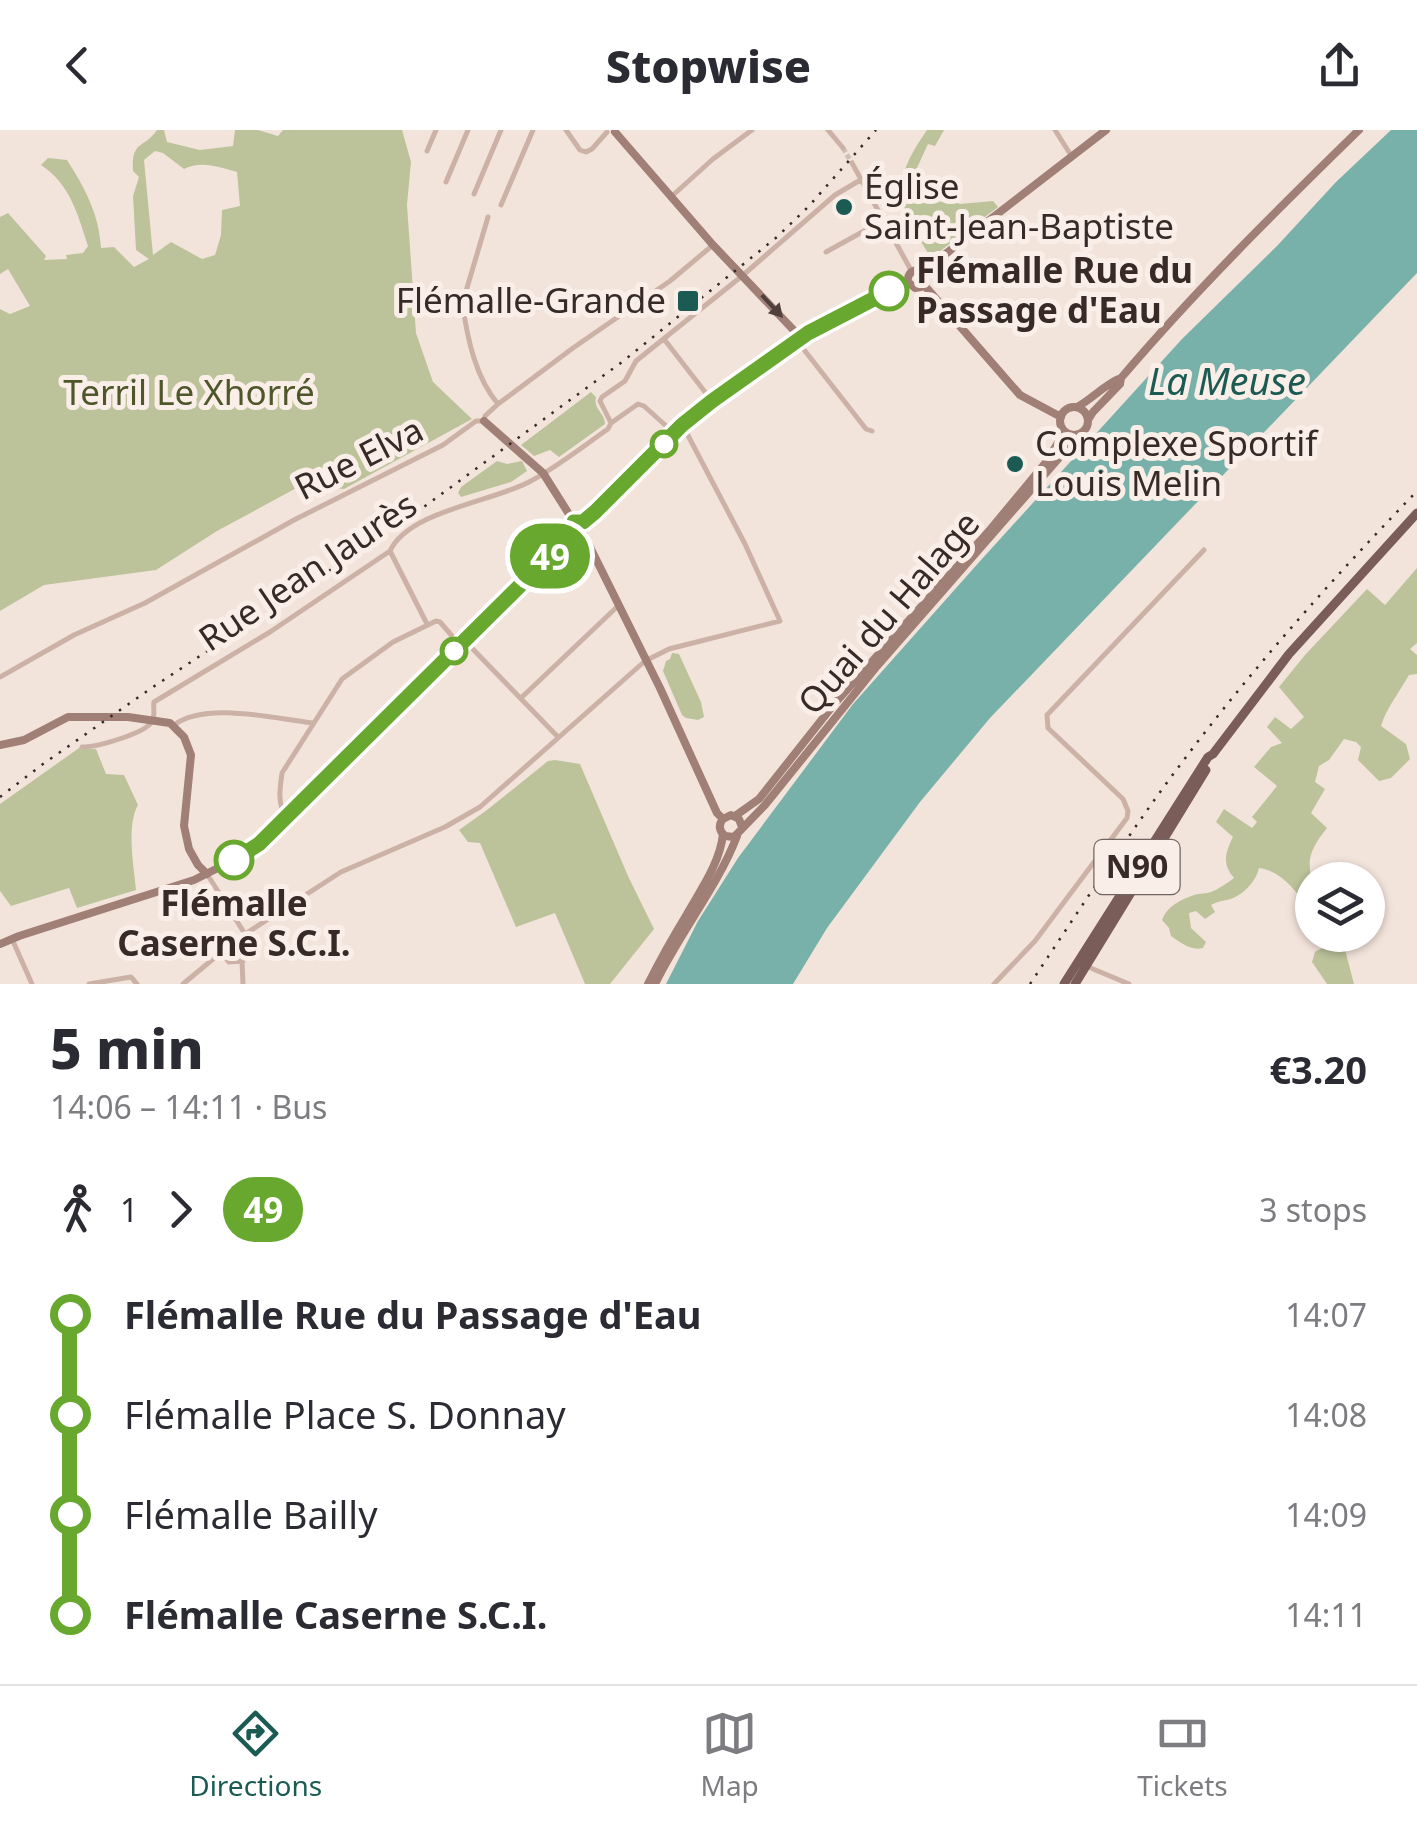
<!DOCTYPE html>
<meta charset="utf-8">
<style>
body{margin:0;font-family:"Noto Sans",sans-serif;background:#f7f7f7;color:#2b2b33;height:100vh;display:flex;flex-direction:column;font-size:38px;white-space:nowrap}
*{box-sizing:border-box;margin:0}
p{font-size:32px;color:#7c7c81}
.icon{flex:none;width:55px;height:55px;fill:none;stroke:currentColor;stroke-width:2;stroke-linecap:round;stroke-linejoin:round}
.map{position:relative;height:854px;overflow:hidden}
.details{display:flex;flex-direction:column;background:#fff;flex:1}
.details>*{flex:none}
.badge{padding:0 20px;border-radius:32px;font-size:35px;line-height:65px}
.buttons{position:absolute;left:1295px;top:732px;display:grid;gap:20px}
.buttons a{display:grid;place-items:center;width:90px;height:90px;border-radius:50%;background:#fff;box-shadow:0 2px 8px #0004;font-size:50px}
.map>.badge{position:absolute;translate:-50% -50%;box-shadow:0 0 0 5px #fff}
.legs{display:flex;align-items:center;gap:15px;height:110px;padding:0 50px;font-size:32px}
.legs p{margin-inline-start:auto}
.head{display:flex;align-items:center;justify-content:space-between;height:170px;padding:0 50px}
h1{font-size:55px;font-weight:800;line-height:75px}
ul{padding:0 50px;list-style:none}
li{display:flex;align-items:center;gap:35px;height:100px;font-size:38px}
li i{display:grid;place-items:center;width:15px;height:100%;margin:0 12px;background:currentColor}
li i::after{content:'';width:25px;height:25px;margin:-12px;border:8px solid;border-radius:50%;background:#fff}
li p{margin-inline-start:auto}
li:first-child i{background:linear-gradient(#0000 50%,currentColor 0)}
li:last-child i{background:linear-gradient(currentColor 50%,#0000 0)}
header{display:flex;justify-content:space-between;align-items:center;height:130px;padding:0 50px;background:#fff;font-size:45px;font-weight:800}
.dock{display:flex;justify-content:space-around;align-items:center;height:140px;border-top:2px solid #e1e1e2;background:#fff;font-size:28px;color:#7c7c81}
.dock a{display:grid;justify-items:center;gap:5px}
.dock .active{color:#1b5b54}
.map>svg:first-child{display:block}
.green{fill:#bcc39a;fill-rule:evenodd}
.water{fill:#78b1aa}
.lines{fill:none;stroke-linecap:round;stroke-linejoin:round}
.street-tunnel{stroke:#cdbfb7;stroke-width:5;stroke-dasharray:5 2.5;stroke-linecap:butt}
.street{stroke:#ccb1a6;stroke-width:5}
.secondary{stroke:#a07f77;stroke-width:8}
.primary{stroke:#7a5d58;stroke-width:9}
.rail{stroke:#372a27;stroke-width:2.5;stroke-dasharray:2.5 8;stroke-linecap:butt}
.oneway{fill:#513f3b}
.line-1-casing{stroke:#fff;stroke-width:22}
.line-1{stroke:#69a82f;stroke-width:15}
.poi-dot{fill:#1b5b54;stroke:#faeee8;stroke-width:4}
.stop-1-dot{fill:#fff;stroke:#69a82f;stroke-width:5}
.labels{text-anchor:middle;stroke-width:10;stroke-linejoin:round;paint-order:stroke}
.shield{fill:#faeee8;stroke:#726561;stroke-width:2.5}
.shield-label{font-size:32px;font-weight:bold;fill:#372a27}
.poi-label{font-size:35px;fill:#372a27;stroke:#faeee8;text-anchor:start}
.stop-label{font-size:35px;font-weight:bold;fill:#372a27;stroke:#faeee8;text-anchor:start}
.park-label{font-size:35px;fill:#4e572a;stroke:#faeee8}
.street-label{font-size:35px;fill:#372a27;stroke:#faeee8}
.water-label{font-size:38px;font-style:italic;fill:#1b5b54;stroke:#faeee8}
</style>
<header><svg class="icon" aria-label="back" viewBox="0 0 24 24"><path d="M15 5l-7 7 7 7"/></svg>Stopwise<svg class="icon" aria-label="share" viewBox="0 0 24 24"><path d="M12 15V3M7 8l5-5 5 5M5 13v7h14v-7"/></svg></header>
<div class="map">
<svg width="1417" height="854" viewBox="0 0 1417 854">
<rect width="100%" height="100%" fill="#f3e4db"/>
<path class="green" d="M 157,0 L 164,0 L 167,12 L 200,20 L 233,16 L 235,0 L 258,0 L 278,6 L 283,0 L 402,0 L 411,32 L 407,75 L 416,203 L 433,252 L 472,289 L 344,359 L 302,355 L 217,401 L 156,440 L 44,455 L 0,481 L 0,179 L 10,184 L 30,176 L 8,139 L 0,144 L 0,87 L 8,83 L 46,126 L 44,130 L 67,129 L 66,125 L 83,123 L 88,116 C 78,85 70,54 41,35 L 48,28 L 67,30 C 85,58 99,84 101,118 L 114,117 L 134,137 L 149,129 L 136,120 L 133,66 L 139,47 L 133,41 C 131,10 144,19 157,0 ZM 155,21 L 163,23 L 184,39 C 201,30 219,37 237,42 L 240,76 L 222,80 L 221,105 L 215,125 L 202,129 L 171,112 L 153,125 L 144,30 Z
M 927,0 L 944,0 L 935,16 L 928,14 L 916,40 L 938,71 L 947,73 L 952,71 L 960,74 L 993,71 L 998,77 L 939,122 L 930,126 C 896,72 889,55 927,0 Z
M 591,262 L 596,267 C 593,279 605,283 605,294 L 559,327 L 550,320 L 534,326 L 521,315 Z
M 497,331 L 507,334 L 522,331 L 527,341 L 511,352 L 461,367 L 458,363 L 461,357 Z
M 1417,438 L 1417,513 L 1410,519 L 1417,525 L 1417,544 L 1409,545 C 1400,561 1386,579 1381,596 L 1406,614 L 1410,629 L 1391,648 L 1379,651 L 1358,630 L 1361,617 L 1356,612 L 1344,609 L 1329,630 L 1319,636 L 1315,652 L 1325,659 L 1311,683 L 1327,698 C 1300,732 1313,735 1312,771 L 1307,776 C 1294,759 1281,741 1259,738 C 1257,748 1247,761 1237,766 C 1230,771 1219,770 1211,775 L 1215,782 L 1205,789 L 1196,781 L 1189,783 L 1191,798 L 1206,812 L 1203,818 C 1191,821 1181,813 1171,806 L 1169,798 L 1162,790 C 1167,776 1180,770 1194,765 C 1200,763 1206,764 1211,762 C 1219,759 1227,753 1234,748 C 1222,734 1225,723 1233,707 L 1216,692 L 1224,679 L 1252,698 L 1257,692 L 1252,687 L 1277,656 L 1254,637 L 1271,617 L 1282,613 L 1267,597 L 1275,587 L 1291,599 L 1304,587 L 1279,557 L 1305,525 L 1367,459 L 1385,475 Z
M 672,523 L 679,524 L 701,572 L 704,587 L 698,590 L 686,588 L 682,585 L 663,541 L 666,531 L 670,529 Z
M 79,618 L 96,619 L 106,644 L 124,645 L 138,675 C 126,696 134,737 136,760 L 77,778 L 69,758 L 11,776 L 0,761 L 0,674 Z
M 555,630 L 580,634 L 628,746 L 654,799 L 610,854 L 585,854 L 555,783 L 516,797 L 480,713 L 468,712 L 459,700 L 487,680 L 548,631 Z
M 1338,805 L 1342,808 L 1354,854 L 1327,854 L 1312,832 L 1315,822 L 1322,818 L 1333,806 Z"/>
<path class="water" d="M 1391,0 L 1417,0 L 1417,143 L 990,588 L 920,672 L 827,798 L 793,854 L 666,854 L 698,791 L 738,728 L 853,574 L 981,430 L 1182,209 L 1277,116 L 1336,52 Z"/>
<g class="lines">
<path class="street-tunnel" d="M 843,18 L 852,33"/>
<path class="street" d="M 566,0 L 580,20 L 586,22 L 592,19 L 607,2
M 828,0 L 843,18
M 1055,0 L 1072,27
M 427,21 L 436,0
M 852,33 L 912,142
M 446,52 L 468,0
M 474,64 L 501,0
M 672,66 L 713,29 L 752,0
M 501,75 L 533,0
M 488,87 L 464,168 L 463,178 C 468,211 476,248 498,274
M 826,122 L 884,90
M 664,209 L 712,271
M 798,212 L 866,299 L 872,301
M 611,293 L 638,274 L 644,276 L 674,303
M 390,421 L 427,494
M 465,511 L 558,607
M 0,547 L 74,505 L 145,473 L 294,390 L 443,315 L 476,291 L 484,291 L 485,286 L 498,274 L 573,218 L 670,151 L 713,115
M 521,568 L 619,475
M 174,595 C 206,571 275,589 313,593
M 82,617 C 96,617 150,603 153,589 C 155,584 153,578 154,572 L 270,502 L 390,421 C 409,381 491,372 529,352 C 557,337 582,317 608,299 L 611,293 L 600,271 L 602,267 L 625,251 L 636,231 L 742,146 L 835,65 L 862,49
M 286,687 C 277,672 280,659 282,643 L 342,549 L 393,512 L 436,491 L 440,492 L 460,515
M 207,744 L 245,804
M 241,807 L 243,854
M 12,809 L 32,854
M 221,823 L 229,832 L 243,831
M 1086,836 L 1129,854
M 89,854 L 131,847 L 137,854
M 183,854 L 236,810 L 341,742 L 445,697 L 480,677 L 645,531 L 669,519 L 780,491 L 745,414 L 683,296
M 994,854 L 1035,811 L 1127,688 L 1128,681 L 1123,669 L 1048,598 L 1047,585 L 1204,420"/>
<path class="secondary" d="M 615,2 L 713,115 L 801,208
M 908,152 L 915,158 L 921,157 L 925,151 L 924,143 L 939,129 L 1106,0
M 924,155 L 1020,265 L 1061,287
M1060 291a14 14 0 1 1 28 0a14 14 0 1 1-28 0Z
M 1077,277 C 1092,269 1105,254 1121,248
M 1088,290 L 1093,282 L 1120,254 L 1121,248 C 1195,161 1277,80 1359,0
M 484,291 L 543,343 L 574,392
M 583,403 L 660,558 L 717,683 L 723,689
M 0,615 L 24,610 L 68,587 L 128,587 L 170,593 L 184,607 L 191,625 L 184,696 L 189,719 L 198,735 L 207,744
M 735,686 L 759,669 L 835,573 L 989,401 L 1047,331 L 1059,311 L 1062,298
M 742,697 L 739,689 L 731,685 L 723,689 C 718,695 719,701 725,706 L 734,707 L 765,675 L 877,536 L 1079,305
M 0,814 L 19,806 L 194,750 L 248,723 L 563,413 L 573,402 L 572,399 L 574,392 L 583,392 L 595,382 L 682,295 L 712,271 L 809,203 L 908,152 C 907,146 910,141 917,140 L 924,143
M 648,854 C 660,830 673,807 687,784 C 701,759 720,733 723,704
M 655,854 C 679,804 718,756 737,706"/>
<path class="primary" d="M 1064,854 L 1208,627 L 1213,624 L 1289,524 L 1417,383
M 1075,854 L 1206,640"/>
<path class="rail" d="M 0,667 L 43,634 L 153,557 L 406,390 L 622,232 L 777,107 L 809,76 L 876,0
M 1030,854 C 1078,782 1125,709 1177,639 C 1250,541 1332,449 1417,361"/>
</g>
<defs><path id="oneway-solid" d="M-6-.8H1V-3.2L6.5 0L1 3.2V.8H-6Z" transform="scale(2.5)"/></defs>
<use class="oneway" href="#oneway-solid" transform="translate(772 176) rotate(47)"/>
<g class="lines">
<defs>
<path id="line-1" d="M 234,730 L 259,714 L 563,413 L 574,402 L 572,399 L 574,392 L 583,392 L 595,382 L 682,295 L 712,271 L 808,203 L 889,161"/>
</defs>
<use href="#line-1" class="line-1-casing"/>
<use href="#line-1" class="line-1"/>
</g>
<g class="poi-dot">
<circle cx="844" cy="77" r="10"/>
<rect x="676" y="159" width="24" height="24" rx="5"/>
<circle cx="1015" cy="334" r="10"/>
</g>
<g class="stop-1-dot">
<circle cx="889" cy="161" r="18"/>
<circle cx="664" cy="314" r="12"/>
<circle cx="454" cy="521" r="12"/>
<circle cx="234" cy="730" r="18"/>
</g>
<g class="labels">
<rect class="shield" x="1094.5" y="710" width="85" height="54" rx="8"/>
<g class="shield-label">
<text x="1137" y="748">N90</text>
</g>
<g class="poi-label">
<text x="864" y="69">Église<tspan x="864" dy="40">Saint-Jean-Baptiste</tspan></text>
<text x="666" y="183" text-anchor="end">Flémalle-Grande</text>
<text x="1035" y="326">Complexe Sportif<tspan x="1035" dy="40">Louis Melin</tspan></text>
</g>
<g class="stop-label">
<text x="916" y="153">Flémalle Rue du<tspan x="916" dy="40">Passage d'Eau</tspan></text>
<text x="234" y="786" text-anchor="middle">Flémalle<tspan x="234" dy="40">Caserne S.C.I.</tspan></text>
</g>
<g class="park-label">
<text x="189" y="275">Terril Le Xhorré</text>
</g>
<g class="street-label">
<text transform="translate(359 329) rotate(-27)" y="12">Rue Elva</text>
<text transform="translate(308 442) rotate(-34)" y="12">Rue Jean Jaurès</text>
<text transform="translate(889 483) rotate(-49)" y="12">Quai du Halage</text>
</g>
<g class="water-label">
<text x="1227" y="265">La Meuse</text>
</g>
</g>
</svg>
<div class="buttons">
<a><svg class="icon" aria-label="layers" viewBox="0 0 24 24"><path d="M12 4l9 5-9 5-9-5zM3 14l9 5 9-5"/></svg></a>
</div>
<b class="badge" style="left:550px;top:426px;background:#69a82f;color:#fff">49</b>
</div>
<section class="details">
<div class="head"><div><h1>5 min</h1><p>14:06 – 14:11 · Bus</p></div><b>€3.20</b></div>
<div class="legs"><svg class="icon" aria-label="walk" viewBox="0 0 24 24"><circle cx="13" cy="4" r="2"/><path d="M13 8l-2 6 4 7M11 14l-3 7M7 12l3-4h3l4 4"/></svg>1<svg class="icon" aria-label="forward" viewBox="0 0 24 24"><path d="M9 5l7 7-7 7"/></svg><b class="badge" style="background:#69a82f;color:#fff">49</b><p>3 stops</p></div>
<ul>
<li><i style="color:#69a82f"></i><b>Flémalle Rue du Passage d'Eau</b><p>14:07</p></li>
<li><i style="color:#69a82f"></i><span>Flémalle Place S. Donnay</span><p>14:08</p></li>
<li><i style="color:#69a82f"></i><span>Flémalle Bailly</span><p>14:09</p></li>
<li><i style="color:#69a82f"></i><b>Flémalle Caserne S.C.I.</b><p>14:11</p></li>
</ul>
</section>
<nav class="dock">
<a class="active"><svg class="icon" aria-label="directions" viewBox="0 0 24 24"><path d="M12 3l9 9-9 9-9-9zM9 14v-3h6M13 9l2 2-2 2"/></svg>Directions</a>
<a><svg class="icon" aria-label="map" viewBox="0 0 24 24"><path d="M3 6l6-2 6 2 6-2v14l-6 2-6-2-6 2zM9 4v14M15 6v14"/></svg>Map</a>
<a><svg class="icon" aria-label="tickets" viewBox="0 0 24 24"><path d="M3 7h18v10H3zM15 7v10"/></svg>Tickets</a>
</nav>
